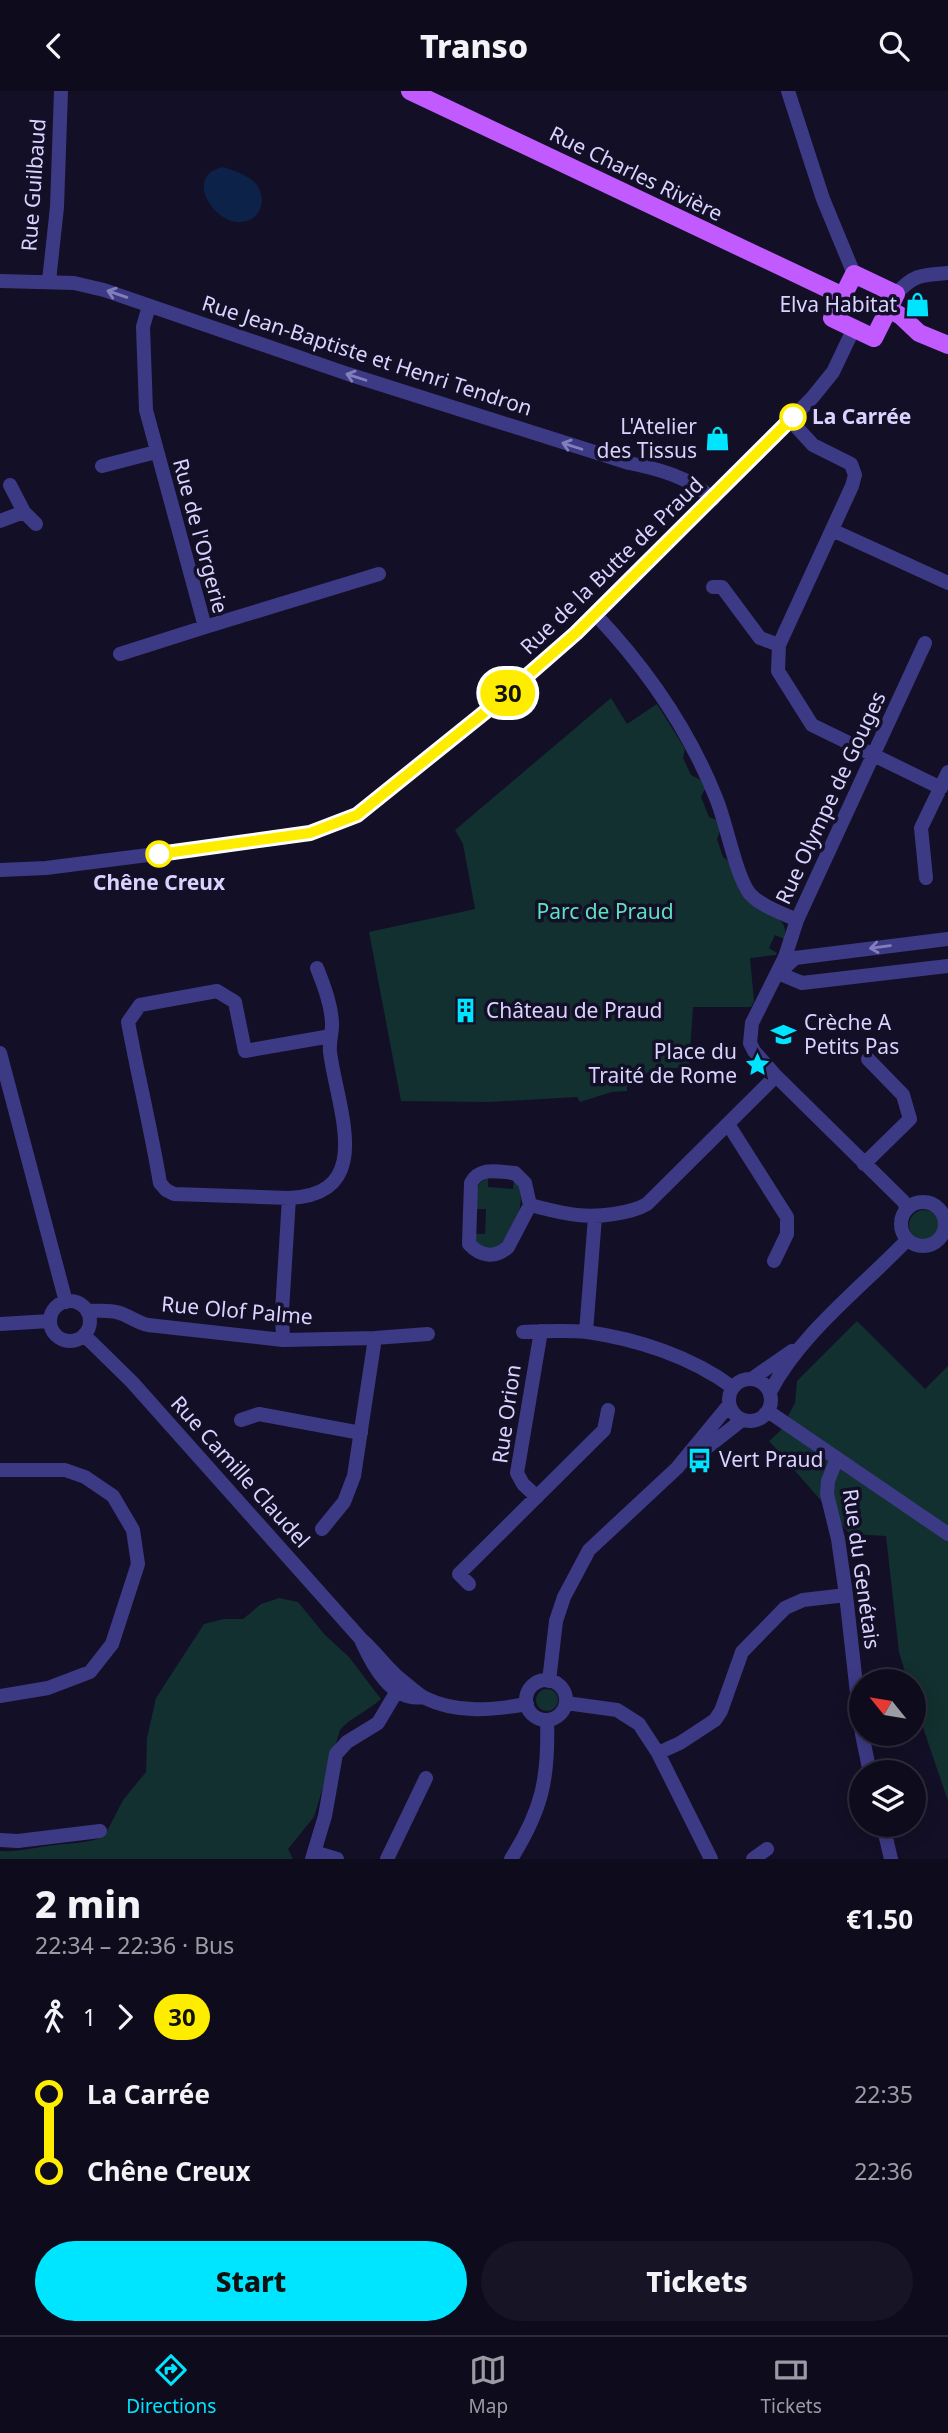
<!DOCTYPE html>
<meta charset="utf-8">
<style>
body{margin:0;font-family:"Noto Sans",sans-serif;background:#171425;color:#f1f3f6;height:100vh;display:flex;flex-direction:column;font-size:26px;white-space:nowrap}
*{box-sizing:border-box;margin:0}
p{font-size:23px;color:#9b9ba3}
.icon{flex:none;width:38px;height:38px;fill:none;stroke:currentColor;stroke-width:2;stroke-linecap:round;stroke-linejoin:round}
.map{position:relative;height:1768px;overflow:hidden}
.panel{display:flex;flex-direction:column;background:#0e0b1c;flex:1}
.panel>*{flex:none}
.badge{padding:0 14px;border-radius:23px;font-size:24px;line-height:46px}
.needle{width:46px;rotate:300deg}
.tools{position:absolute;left:849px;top:1578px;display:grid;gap:14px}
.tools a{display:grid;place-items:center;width:77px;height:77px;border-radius:50%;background:#0e0b1c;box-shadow:0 4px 18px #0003,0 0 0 2px #2e2b3b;font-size:35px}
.map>.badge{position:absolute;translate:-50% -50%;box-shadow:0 0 0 4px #fff}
.legs{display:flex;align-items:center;gap:10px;height:77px;padding:0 35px;font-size:23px}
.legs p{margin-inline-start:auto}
.headline{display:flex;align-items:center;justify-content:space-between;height:119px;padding:0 35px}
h1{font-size:38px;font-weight:800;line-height:52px}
.primary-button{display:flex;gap:14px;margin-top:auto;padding:14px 35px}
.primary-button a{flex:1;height:80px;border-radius:42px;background:#00e5ff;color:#111;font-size:28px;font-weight:800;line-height:80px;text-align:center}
.primary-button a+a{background:#171425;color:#f1f3f6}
ul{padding:0 35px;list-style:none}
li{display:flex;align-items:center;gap:24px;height:77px;font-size:26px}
li i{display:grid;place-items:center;width:10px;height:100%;margin:0 9px;background:currentColor}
li i::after{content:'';width:18px;height:18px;margin:-9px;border:5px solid;border-radius:50%;background:#0e0b1c}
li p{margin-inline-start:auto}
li:first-child i{background:linear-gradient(#0000 50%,currentColor 0)}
li:last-child i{background:linear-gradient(currentColor 50%,#0000 0)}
header{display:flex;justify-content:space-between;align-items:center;height:91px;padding:0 35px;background:#0e0b1c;font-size:32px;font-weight:800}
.dock{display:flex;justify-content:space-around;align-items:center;height:98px;border-top:2px solid #2e2b3b;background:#0e0b1c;font-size:19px;color:#9b9ba3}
.dock a{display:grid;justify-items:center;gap:4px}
.dock .selected{color:#00e5ff}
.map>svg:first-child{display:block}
.green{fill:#12302f}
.water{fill:#0c2248}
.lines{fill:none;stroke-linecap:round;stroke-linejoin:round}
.minor{stroke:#3d3a85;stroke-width:14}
.major{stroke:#c25bff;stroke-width:18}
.oneway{stroke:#837fbc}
.line-1-casing{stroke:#fff;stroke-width:16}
.line-1{stroke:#ffed00;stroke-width:10}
.stop-1-dot{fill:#fff;stroke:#ffed00;stroke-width:3.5}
.labels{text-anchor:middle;stroke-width:7;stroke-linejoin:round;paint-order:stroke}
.street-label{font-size:21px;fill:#d9d4ff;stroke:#130f26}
.poi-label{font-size:21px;fill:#d9d4ff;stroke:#130f26;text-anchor:end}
.stop-label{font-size:21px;font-weight:bold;fill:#d9d4ff;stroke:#130f26;text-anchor:start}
.park-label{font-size:21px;fill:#5fe0c0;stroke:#130f26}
</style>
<header><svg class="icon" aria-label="back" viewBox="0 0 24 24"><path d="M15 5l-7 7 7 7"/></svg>Transo<svg class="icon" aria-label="search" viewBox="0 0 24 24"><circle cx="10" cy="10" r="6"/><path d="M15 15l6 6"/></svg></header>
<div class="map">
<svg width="948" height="1768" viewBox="0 0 948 1768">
<rect width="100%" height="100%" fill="#130f26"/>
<path class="green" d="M 611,607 L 627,633 L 657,613 L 685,658 L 683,667 L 691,684 L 701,689 L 705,698 L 701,706 L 709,726 L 717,729 L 720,740 L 717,748 L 723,766 L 730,771 C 734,783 736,798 745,807 C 758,821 792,823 784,848 L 775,844 L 769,857 L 777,862 L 776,864 L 750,867 L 754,910 L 751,916 L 693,916 L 689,977 L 663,977 L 627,988 L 627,1000 L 612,1001 L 580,1011 L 577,1006 L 488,1011 L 401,1010 L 369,841 L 475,818 L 463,753 L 455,739 Z
M 488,1087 L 488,1096 L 513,1098 L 514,1089 L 519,1092 C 525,1115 515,1143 497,1158 L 477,1155 L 475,1143 L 485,1143 L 486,1118 L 476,1118 C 476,1104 474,1092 488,1087 Z
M909 1134a15 15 0 1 1 30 0a15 15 0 1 1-30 0Z
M 857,1230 L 925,1298 L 948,1275 L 948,1710 L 914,1610 L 914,1591 L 908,1591 L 899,1561 L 886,1445 L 850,1443 L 769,1350 L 780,1340 L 795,1312 L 797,1290 Z
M 279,1507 L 298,1511 L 325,1544 L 349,1566 L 381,1608 C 368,1620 351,1626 340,1639 L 314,1726 L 288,1758 L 293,1768 L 0,1768 L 0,1760 C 21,1761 35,1756 55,1754 C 73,1752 87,1752 104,1746 L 123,1709 L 146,1681 L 147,1647 L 156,1607 L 204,1533 L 224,1528 L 243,1528 L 261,1513 Z
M536 1609a11 11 0 1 1 22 0a11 11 0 1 1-22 0Z"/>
<path class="water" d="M 223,76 C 235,80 249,84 257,94 C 267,109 261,129 242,131 C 215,134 182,85 223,76 Z"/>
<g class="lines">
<path class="minor" d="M 788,0 L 823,108 L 854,183
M 0,190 L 74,192 L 104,199 L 348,283 L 629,372 C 659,378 689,386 713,408
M 49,190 L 57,116 L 61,0
M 896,203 C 914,183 922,184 948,182
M 790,329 L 813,354 L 851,373 L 855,384 L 852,395 L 779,554 L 778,580 L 812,634 L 941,697
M 102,375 L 156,361
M 10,394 L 24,421 L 36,433
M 0,430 L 24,421
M 832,439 L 948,492
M 713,496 L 722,496 L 760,547 L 779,554
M 596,524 C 646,577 689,639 716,707 C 726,730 736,786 750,803 C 761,815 782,822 797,829
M 205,536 L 379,483
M 120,563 L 205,536 L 146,319 L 143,236 L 149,215
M 0,779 L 46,777 L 281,747 L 310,742 L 357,724 L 490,617 L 596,524 L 812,307 L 833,281 L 854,237
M 926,787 L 921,737 L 948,681
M 782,879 L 795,867 L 948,848
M 778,882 L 802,892 L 948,875
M 0,962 L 66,1211
M 728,1033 L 787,1126 L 787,1143 L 774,1170
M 864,1073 L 910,1028 L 903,1004 L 868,968
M 289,1107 L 174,1103 L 166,1099 L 160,1092 C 151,1038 138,985 128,931 L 140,914 L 217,900 L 235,911 L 245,960 L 331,945
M901 1133a22 22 0 1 1 44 0a22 22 0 1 1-44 0Z
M 530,1114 L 508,1156 C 495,1168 480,1165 469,1153 L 471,1092 C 480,1075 499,1081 515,1082 L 525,1092 L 530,1114 C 563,1122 581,1128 614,1123 C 626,1121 637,1119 647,1113 L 776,985
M 907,1117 L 903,1110 L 776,985 L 754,960 L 750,952 L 752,932 L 785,866 L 797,829 L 925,552
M50 1230a20 20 0 1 1 40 0a20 20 0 1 1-40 0Z
M 87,1220 C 100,1220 115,1218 127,1225 C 134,1228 139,1232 148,1234 L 283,1249 L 375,1247 L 428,1243
M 0,1233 L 50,1230
M 523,1241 C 544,1240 566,1239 587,1241 C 637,1248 692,1266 732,1296
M 586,1241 L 595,1126
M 84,1244 L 132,1291 L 361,1548 C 376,1561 385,1575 399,1587 C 407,1593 417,1603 425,1607 C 457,1623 494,1619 527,1613
M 283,1249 L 282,1220 L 289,1107 C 377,1104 337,1017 330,961 C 329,952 332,943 332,934 C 332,915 324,895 317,877
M 753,1287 L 792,1260
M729 1309a21 21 0 1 1 42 0a21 21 0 1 1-42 0Z
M 770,1301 C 800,1243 862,1196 907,1149
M 765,1323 L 772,1323 L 948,1443
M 241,1329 L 259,1323 L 361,1342
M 696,1365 L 742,1329
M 837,1367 L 828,1390 L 827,1403 L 838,1448 L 846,1504 L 861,1638
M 0,1379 L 65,1379 L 85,1386 L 113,1405 L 133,1439 L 138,1473 L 112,1553 L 90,1581 L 48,1597 L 0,1605
M 537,1406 L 523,1393 L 517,1382 L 541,1240
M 322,1438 L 344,1411 L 354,1385 L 375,1247
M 469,1493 L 459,1483 L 604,1339 L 608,1319
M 362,1551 C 373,1575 392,1611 423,1606
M526 1609a20 20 0 1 1 40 0a20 20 0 1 1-40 0Z
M 549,1590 L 556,1530 L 564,1506 L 589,1459 L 677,1377 L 729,1314
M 566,1612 L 617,1619 L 639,1633 L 658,1662 L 711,1768
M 862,1643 L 870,1682
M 658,1662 L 680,1652 L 715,1629 L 721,1620 L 742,1561 L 785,1517 L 803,1509 L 846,1504
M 883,1734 L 891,1768
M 0,1749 L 18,1750 L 100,1740
M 314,1761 L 337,1768
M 312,1768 L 325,1725 L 336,1663 L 347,1651 L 378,1632 L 397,1600
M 387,1768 L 426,1687
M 511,1768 C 542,1719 549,1687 547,1629
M 753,1768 L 767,1758"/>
<path class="major" d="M 410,0 L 843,205
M 854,183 L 896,203 L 874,247 L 832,227 Z
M 889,218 L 901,225 L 919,242 L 948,254"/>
</g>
<defs><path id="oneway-shaft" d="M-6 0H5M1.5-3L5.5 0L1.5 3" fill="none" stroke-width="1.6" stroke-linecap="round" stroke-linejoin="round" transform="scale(1.75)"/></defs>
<g class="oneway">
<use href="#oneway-shaft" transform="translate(117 203) rotate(-161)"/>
<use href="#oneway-shaft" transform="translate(356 286) rotate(-162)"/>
<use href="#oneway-shaft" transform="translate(572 355) rotate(-162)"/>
<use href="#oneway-shaft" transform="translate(880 856) rotate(173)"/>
</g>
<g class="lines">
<defs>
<path id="line-1" d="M 159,763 L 310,742 L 357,724 L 490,617 L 576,542 L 793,326"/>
</defs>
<use href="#line-1" class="line-1-casing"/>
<use href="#line-1" class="line-1"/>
</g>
<defs>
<symbol id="shop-bare" viewBox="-9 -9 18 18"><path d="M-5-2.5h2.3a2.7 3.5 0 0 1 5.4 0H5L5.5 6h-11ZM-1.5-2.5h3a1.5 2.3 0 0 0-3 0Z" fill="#00e5ff" stroke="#130f26" stroke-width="2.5" paint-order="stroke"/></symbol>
<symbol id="building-bare" viewBox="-9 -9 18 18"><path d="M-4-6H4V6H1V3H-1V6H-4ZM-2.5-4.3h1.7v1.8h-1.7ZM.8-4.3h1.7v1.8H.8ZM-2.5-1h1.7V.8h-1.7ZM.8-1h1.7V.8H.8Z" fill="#00e5ff" stroke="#130f26" stroke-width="2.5" paint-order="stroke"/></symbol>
<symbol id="school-bare" viewBox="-9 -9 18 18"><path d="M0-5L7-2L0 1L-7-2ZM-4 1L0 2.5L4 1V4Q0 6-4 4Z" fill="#00e5ff" stroke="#130f26" stroke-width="2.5" paint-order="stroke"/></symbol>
<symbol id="sight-bare" viewBox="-9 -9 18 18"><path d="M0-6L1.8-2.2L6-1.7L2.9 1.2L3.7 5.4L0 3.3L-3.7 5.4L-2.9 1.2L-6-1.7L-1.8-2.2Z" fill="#00e5ff" stroke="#130f26" stroke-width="2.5" paint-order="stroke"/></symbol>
<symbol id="bus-bare" viewBox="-9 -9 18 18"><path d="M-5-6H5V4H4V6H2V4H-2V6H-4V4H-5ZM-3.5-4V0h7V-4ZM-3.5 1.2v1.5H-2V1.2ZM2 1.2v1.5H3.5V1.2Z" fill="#00e5ff" stroke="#130f26" stroke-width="2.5" paint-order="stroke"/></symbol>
</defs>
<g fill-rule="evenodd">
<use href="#shop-bare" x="900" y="196" width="35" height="35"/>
<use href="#shop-bare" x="700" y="330" width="35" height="35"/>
<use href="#building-bare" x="448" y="902" width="35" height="35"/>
<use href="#school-bare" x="766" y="926" width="35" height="35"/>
<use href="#sight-bare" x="740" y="956" width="35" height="35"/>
<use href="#bus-bare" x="682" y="1352" width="35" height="35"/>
</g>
<g class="stop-1-dot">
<circle cx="793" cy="326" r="12"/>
<circle cx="159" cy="763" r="12"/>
</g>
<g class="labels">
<g class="street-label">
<text transform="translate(636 83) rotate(26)" y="7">Rue Charles Rivière</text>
<text transform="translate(34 94) rotate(-86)" y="7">Rue Guilbaud</text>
<text transform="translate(367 265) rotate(18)" y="7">Rue Jean-Baptiste et Henri Tendron</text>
<text transform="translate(200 445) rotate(75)" y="7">Rue de l'Orgerie</text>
<text transform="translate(612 475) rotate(-44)" y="7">Rue de la Butte de Praud</text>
<text transform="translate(831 707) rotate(-65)" y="7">Rue Olympe de Gouges</text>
<text transform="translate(237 1220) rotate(5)" y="7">Rue Olof Palme</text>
<text transform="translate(507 1323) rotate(-82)" y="7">Rue Orion</text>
<text transform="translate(240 1381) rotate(48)" y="7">Rue Camille Claudel</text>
<text transform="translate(861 1478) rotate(82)" y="7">Rue du Genétais</text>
</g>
<g class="poi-label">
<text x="897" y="221">Elva Habitat</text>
<text x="697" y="343">L'Atelier<tspan x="697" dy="24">des Tissus</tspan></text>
<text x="486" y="927" text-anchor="start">Château de Praud</text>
<text x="804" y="939" text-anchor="start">Crèche A<tspan x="804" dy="24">Petits Pas</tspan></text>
<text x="737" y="968">Place du<tspan x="737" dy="24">Traité de Rome</tspan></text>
<text x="719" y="1376" text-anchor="start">Vert Praud</text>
</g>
<g class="stop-label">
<text x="812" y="333">La Carrée</text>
<text x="159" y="799" text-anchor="middle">Chêne Creux</text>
</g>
<g class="park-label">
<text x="605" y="828">Parc de Praud</text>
</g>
</g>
</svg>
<div class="tools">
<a><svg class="needle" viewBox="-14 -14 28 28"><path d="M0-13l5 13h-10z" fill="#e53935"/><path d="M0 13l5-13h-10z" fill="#9b9ba3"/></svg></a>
<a><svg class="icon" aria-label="layers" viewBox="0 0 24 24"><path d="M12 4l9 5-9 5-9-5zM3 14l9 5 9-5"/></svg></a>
</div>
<b class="badge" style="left:508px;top:602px;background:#ffed00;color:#111">30</b>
</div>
<section class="panel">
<div class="headline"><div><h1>2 min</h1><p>22:34 – 22:36 · Bus</p></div><b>€1.50</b></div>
<div class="legs"><svg class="icon" aria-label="walk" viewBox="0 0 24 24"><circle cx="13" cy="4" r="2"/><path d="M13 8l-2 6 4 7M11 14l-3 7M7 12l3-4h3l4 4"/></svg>1<svg class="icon" aria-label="forward" viewBox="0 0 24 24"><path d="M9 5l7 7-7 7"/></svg><b class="badge" style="background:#ffed00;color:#111">30</b></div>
<ul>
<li><i style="color:#ffed00"></i><b>La Carrée</b><p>22:35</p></li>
<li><i style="color:#ffed00"></i><b>Chêne Creux</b><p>22:36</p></li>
</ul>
<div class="primary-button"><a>Start</a><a>Tickets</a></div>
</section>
<nav class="dock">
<a class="selected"><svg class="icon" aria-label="directions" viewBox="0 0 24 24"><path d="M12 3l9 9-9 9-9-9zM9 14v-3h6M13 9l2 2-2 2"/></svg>Directions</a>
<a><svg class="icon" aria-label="map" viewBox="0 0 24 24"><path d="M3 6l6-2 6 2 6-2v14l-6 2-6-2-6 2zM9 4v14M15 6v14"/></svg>Map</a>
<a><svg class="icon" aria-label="tickets" viewBox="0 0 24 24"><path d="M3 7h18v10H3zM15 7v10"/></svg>Tickets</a>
</nav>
